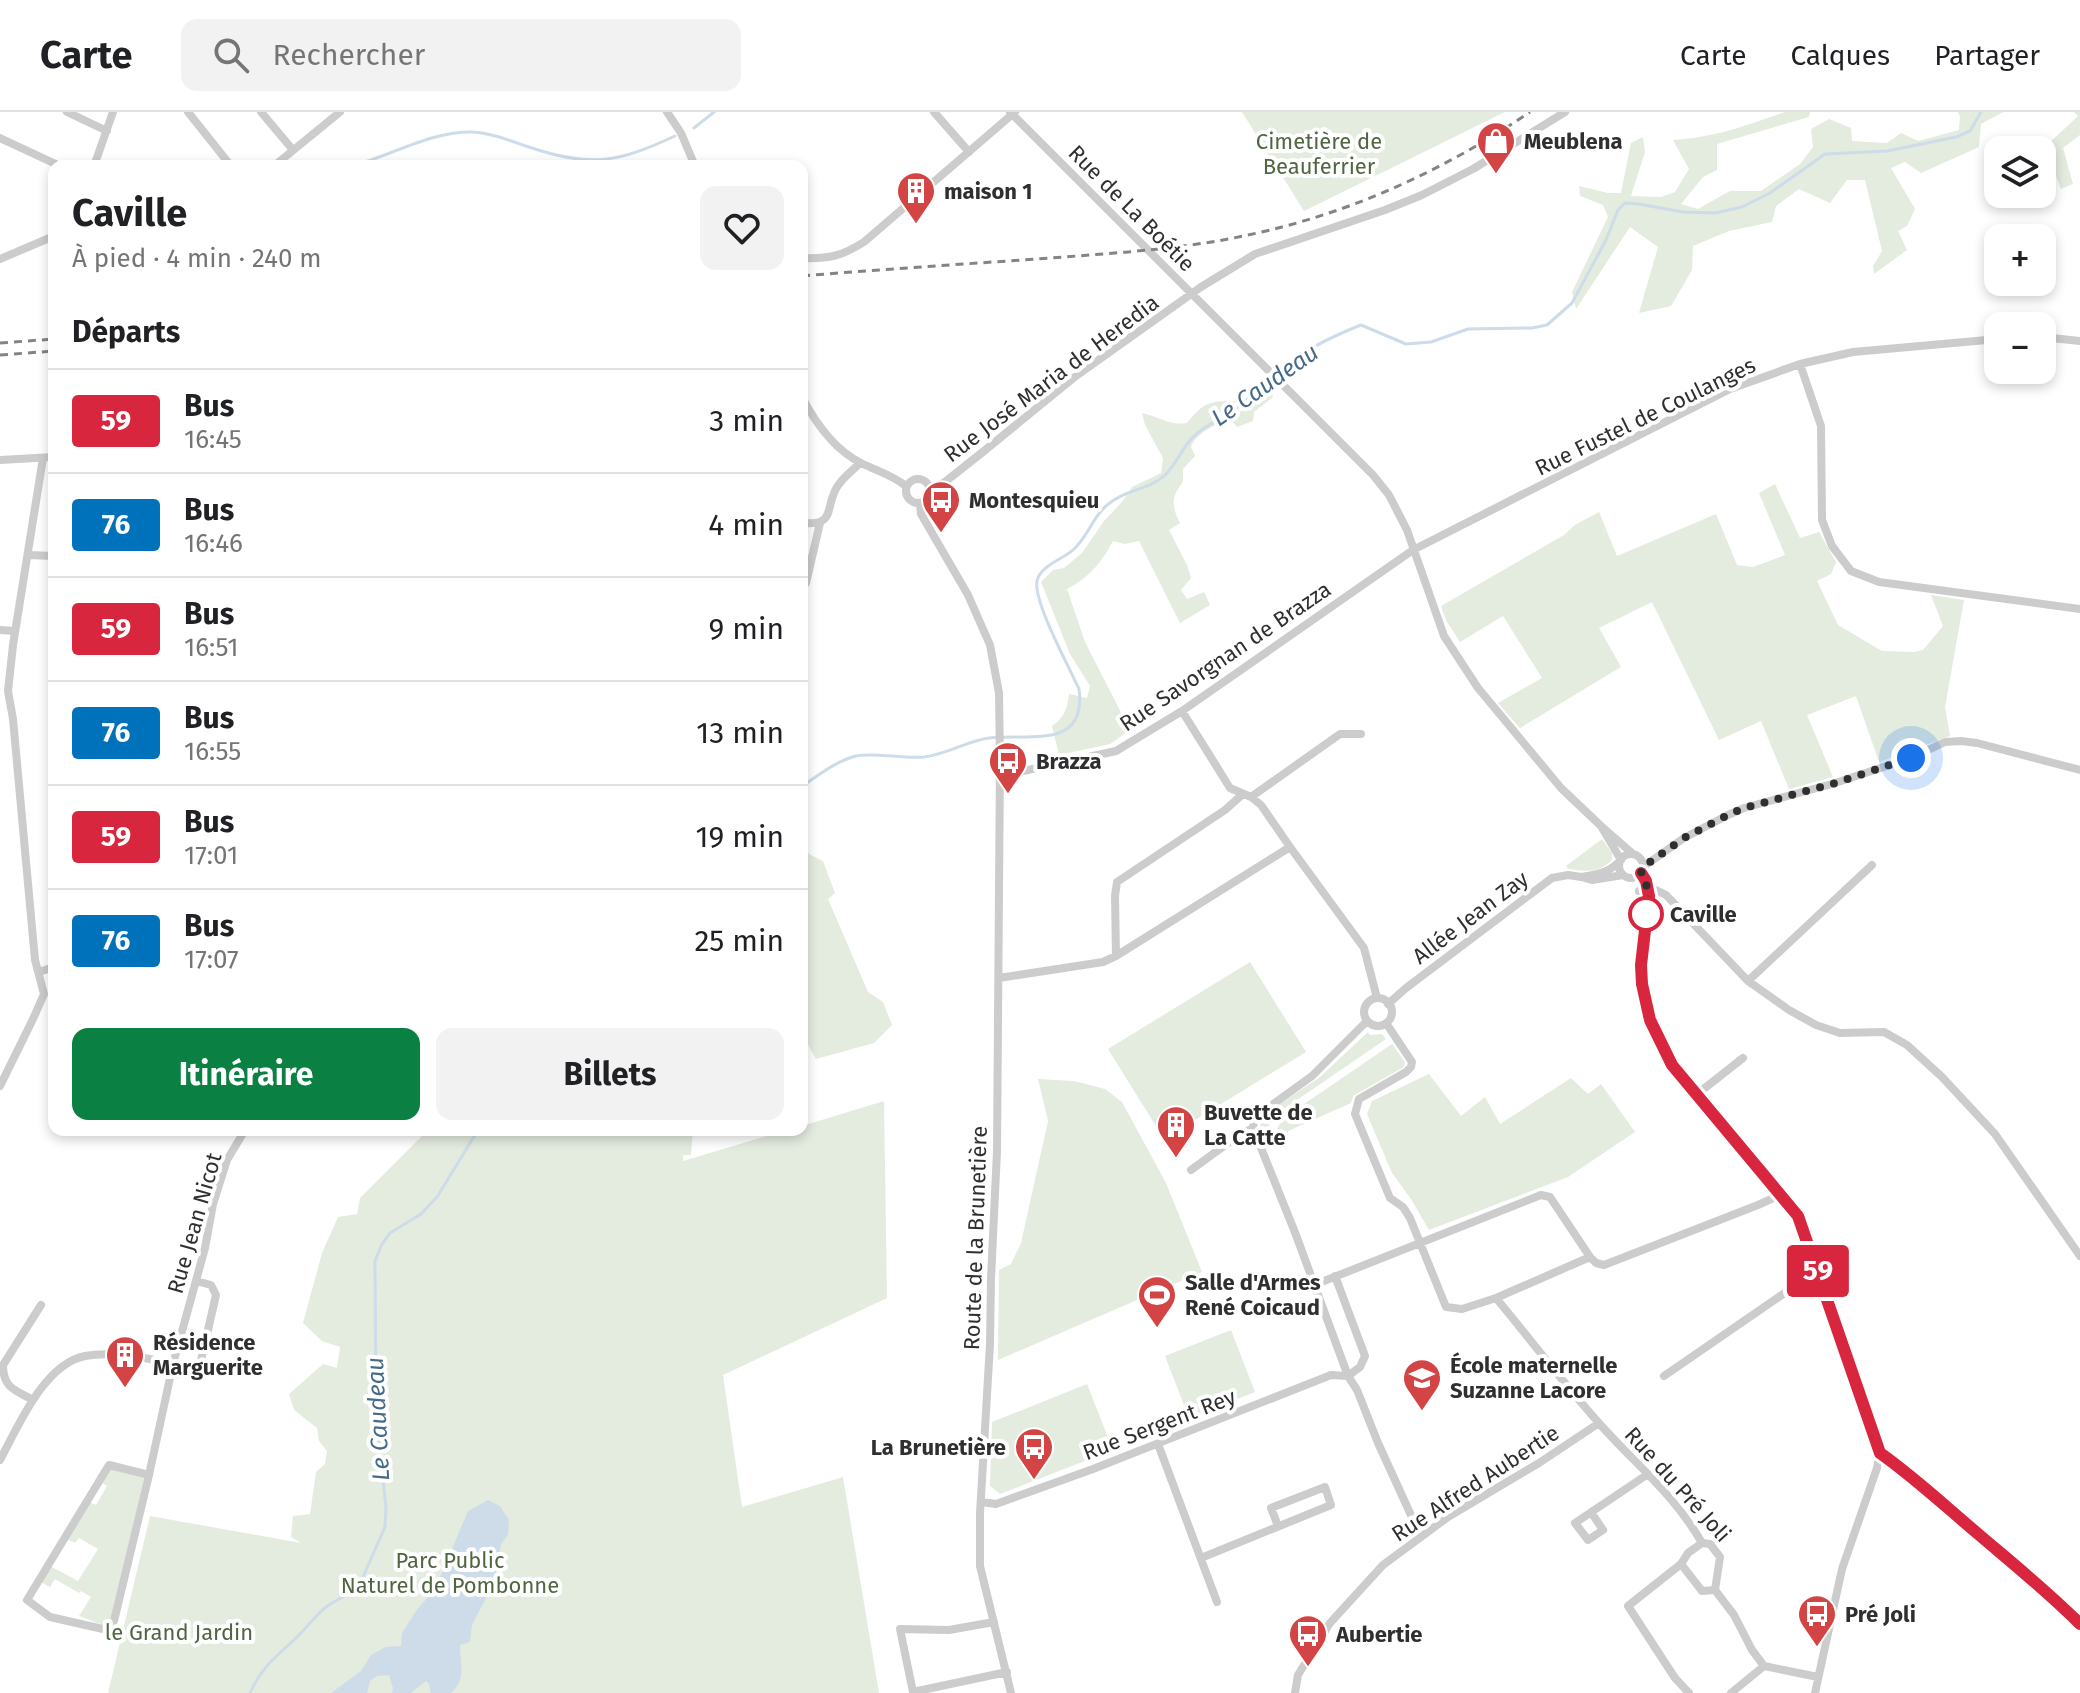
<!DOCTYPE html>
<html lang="fr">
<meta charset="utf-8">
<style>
body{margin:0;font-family:"Fira Sans",sans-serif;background:#f2f2f2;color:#202124;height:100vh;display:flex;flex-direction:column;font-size:30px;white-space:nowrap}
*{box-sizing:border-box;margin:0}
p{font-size:26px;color:#757577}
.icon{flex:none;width:44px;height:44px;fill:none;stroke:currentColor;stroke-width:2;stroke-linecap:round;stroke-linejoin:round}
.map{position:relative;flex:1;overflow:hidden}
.side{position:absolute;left:48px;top:48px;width:760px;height:976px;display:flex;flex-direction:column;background:#fff;border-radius:16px;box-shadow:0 4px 12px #0003}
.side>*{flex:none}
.badge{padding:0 16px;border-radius:6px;font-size:28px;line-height:52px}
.fabs{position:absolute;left:1984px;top:24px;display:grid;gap:16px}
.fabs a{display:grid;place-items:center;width:72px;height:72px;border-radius:16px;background:#fff;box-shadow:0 4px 12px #0003;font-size:40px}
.you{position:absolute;width:40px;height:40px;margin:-20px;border:6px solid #fff;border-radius:50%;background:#1a73e8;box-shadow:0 0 0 12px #1a73e833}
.map>.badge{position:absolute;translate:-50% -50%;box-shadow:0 0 0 4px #fff}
h2{padding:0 24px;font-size:30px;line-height:72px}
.round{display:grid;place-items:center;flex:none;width:84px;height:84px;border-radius:16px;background:#f2f2f2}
.head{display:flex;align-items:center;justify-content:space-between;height:136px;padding:0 24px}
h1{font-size:38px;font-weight:700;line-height:60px}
.cta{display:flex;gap:16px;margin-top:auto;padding:16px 24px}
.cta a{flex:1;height:92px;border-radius:16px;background:#0b8043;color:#fff;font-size:32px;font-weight:700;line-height:92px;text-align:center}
.cta a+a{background:#f2f2f2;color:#202124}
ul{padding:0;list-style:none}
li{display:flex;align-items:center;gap:24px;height:104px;padding:0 24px;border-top:2px solid #e0e0e0}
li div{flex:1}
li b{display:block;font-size:30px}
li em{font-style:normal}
li .badge{min-width:88px;font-weight:700;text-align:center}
header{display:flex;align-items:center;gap:48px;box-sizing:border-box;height:112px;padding:0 40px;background:#fff;border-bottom:2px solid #e0e0e0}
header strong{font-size:38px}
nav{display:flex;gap:44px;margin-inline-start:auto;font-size:28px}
.search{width:560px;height:72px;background:#f2f2f2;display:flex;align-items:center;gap:20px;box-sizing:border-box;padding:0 28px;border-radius:16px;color:#757577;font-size:30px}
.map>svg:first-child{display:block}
.green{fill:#e4ebdf}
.water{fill:#cddce8}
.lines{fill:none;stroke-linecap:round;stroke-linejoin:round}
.stream{stroke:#cddce8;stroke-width:3}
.street{stroke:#ccc;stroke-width:8}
.rail{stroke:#848484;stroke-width:3;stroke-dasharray:8 6;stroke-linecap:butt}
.line-casing{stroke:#fff;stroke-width:18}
.line{stroke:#d7263d;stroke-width:12}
.walk{stroke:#2f2f2f;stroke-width:8;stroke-dasharray:0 14.4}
.stop-dot{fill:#fff;stroke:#d7263d;stroke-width:4}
.labels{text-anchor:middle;stroke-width:8;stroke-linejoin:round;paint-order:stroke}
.park-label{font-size:22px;fill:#506641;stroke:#fff}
.poi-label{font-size:22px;font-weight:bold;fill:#2f2f2f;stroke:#fff;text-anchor:start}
.street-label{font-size:22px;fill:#2f2f2f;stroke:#fff}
.stop-label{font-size:22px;font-weight:bold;fill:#2f2f2f;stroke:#fff;text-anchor:start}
.water-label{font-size:24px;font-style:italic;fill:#466a89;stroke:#fff}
</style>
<header>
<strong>Carte</strong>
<div class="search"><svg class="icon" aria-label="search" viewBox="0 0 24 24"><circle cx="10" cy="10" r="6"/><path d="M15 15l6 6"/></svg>Rechercher</div>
<nav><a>Carte</a><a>Calques</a><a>Partager</a></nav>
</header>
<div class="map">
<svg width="2080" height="1581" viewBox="0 0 2080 1581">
<rect width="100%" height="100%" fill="#fff"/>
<path class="green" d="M 1242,0 L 1505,0 L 1304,99 Z
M 1785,0 L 1810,0 L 1809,5 L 1717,32 L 1717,58 L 1703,65 L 1681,92 L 1698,97 L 1730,79 L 1761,79 L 1800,52 L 1813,35 L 1811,17 L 1829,7 L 1851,16 L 1852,29 L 1887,31 L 1901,21 L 1918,29 L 1959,18 L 1960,5 L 1958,0 L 2003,0 L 1981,12 L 1979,35 L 1921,61 L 1905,50 L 1891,56 L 1915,97 L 1907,114 L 1898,119 L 1907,138 L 1874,162 L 1873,154 L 1882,139 L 1865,68 L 1847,68 L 1830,91 L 1799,77 L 1776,94 L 1772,110 L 1729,119 L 1693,134 L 1692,158 L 1671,194 L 1639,201 L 1658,135 L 1630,115 L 1576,197 L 1572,180 L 1608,105 L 1603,93 L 1580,84 L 1579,74 L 1608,81 L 1621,81 L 1631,31 L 1643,25 L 1645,40 L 1631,84 L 1661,85 L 1675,80 L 1689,57 L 1673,28 C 1716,25 1745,14 1785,0 Z
M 2074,0 L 2080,0 L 2080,23 L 2063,36 L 2073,72 L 2061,77 L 2045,35 L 2078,4 Z
M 1271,280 L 1273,285 L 1254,300 L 1253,309 L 1237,315 L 1230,307 C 1215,313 1197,320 1191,335 L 1195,344 L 1183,357 L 1183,370 C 1171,385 1171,393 1180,411 L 1169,418 L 1187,453 L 1191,466 L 1181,478 L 1187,487 L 1204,480 L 1210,493 L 1180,511 L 1139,429 L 1125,432 L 1113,429 C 1101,451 1090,465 1067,477 L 1085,530 L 1130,618 L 1110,632 L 1059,643 L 1052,614 C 1064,606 1068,596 1069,582 L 1087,586 L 1090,574 L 1070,542 L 1041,470 L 1053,458 L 1064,456 L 1082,441 L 1104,409 L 1122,390 L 1132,375 L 1161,361 L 1163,346 L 1145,313 L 1142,301 C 1159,305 1171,314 1187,311 C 1204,290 1209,289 1235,289 L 1237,301 L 1257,291 Z
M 1775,372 L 1800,426 L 1819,420 L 1836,450 L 1831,462 L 1817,469 L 1838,513 L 1882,539 L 1914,540 L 1923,538 L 1943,514 L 1931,483 L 1964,488 L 1945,595 L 1950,624 L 1879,650 L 1856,584 L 1807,603 L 1833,665 L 1789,677 L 1761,609 L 1719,628 L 1652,490 L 1599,516 L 1621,555 L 1520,616 L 1498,591 L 1542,566 L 1503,504 L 1460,530 L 1446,508 L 1441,494 L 1564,423 L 1575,413 L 1599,400 L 1617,444 L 1716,402 L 1737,453 L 1753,455 L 1785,443 L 1759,381 Z
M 802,727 L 809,742 L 823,749 L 835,781 L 828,787 L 868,880 L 883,890 L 892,913 L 874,931 L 816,947 L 802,922 Z
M 1602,727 L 1612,741 L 1612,748 C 1598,762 1587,759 1568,757 L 1566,754 Z
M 1250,850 L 1306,940 L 1164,1027 L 1108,937 Z
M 1368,920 L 1370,923 L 1382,922 L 1386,927 L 1272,1005 L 1269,1012 L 1270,1027 L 1264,1031 L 1260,1014 L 1261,1007 L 1268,1000 L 1320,965 Z
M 1392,932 L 1405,950 L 1404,955 L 1360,980 L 1353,984 L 1351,991 L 1288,1019 L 1288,1022 L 1278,1027 C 1276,1015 1279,1011 1288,1003 Z
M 1429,962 L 1461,1004 L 1485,985 L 1500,1012 L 1571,966 L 1588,982 L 1601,972 L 1635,1020 L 1568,1065 L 1429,1118 L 1411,1087 L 1392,1061 L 1367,1002 L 1372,989 Z
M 1038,967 L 1074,969 L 1105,977 L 1122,990 L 1166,1071 L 1202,1160 L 998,1248 L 999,1158 L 1011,1152 L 1021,1131 L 1048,1009 Z
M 884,989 L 887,1186 L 723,1263 L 742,1395 L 843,1365 L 879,1581 L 108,1581 L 150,1404 L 301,1431 L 291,1425 L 293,1404 L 310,1402 L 316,1360 L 325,1352 L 327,1339 L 319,1329 L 317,1316 L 294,1298 L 289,1282 L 323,1252 L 337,1256 L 340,1235 L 322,1229 L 303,1211 L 322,1141 L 338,1105 L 357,1102 L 360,1086 L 428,1018 L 693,1018 L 691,1043 L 683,1043 L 683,1049 L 787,1018 L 802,1018 L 802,1014 Z
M 1231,1218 L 1255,1280 L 1189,1306 L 1165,1244 Z
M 1087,1272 L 1113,1338 L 1000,1382 L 990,1374 L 992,1310 Z
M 110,1357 L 144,1366 L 111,1507 L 103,1513 L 79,1504 L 91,1485 L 81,1479 L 79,1481 L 55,1467 L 50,1475 L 41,1470 L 50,1454 L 78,1469 L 98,1437 L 79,1426 L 75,1431 L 67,1427 L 89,1390 L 96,1393 L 107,1374 L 101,1370 Z"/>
<path class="water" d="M 488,1388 L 500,1394 L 509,1408 L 508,1423 L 501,1432 L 493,1479 L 486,1486 L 472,1513 L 470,1529 L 467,1531 L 460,1533 C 460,1551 467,1568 451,1581 L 431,1581 L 429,1572 L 426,1569 L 411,1581 L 392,1581 L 393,1576 L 389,1563 L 377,1564 L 370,1569 L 367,1581 L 331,1581 L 361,1559 L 371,1543 L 386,1535 L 401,1534 L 402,1521 L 416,1499 L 435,1477 L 468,1399 Z"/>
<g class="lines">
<path class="stream" d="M 694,16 L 714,0
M 365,50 C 399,39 436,19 472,20 C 493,21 513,30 532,36 C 592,56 619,50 675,24
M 802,674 C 819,663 836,649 856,644 C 874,640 903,647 924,645 C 947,642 967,629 989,626 C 1028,621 1087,639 1079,577 C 1069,555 1033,489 1037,469 C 1040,454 1063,447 1073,438 C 1088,425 1092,406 1106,394 C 1123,378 1149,378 1165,363 C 1177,352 1182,335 1194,324 C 1205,313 1218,309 1230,301 C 1249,288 1264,271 1281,257 C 1305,237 1333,224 1361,213 L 1406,232 L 1431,230 L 1468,217 L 1532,216 L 1547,213 L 1572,191 L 1606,128 L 1618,98 L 1625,91 L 1639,92 L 1683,100 L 1715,101 L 1742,95 L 1770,81 L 1825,42 L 1887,39 L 1956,25 L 1970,19 L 1981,0
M 250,1581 C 263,1552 278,1544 299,1523 C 308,1514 316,1503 326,1495 C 337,1487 349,1483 359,1474 L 385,1415 L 386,1396 L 376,1301 L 375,1149 L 382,1132 L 390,1121 L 421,1102 L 437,1085 L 478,1018"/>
<path class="street" d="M 67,0 L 107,19
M 188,0 L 231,54
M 261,0 L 293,38
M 667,0 L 681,21 L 695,54
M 934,0 L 969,40
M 1010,0 L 1373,363 L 1389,383 L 1407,418 L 1444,524 L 1478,576 L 1561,676 L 1601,714
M 0,26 L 60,54
M 94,54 L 113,0
M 274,54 L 340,0
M 802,146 C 829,147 842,144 864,130 L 1015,0
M 0,147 L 54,124
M 2042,225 L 2080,229
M 1800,252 L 1821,314 L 1822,408 L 1832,434 L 1851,459 L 1879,470 L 2080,497
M 802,285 C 815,310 835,338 861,351 C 877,359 892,363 906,374
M 0,348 L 54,345
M906 379a12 12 0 1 1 24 0a12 12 0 1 1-24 0Z
M 930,378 L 945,370 L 984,339 L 1076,264 L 1201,175 L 1255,142 L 1385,98 L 1422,83 L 1473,57 L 1565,0
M 920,392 L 921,402 L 968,483 L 990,533 L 999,581 L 1000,649 L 997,1039 L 991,1167 L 990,1232 L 980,1401 L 980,1454 L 1011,1581
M 802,411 C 837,414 824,396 837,375 C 843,365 853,358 860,351
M 28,443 L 54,444
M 802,476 L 806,471 L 820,411
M 0,518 L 15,519
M 1000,668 L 1014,661 L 1116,639 L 1182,599 L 1413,438 L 1730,277 L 1800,252 L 1853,240 L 1998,227
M 1251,685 L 1340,622 L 1361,622
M 1290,735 L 1364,836 L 1377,886
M1619 754a12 12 0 1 1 24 0a12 12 0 1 1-24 0Z
M 1621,748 L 1601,714 L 1633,742
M 1619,750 C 1608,761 1596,763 1581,765 L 1592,768 L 1623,763
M 1643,755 L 1684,726 L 1728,703 L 1744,696 L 1832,672 L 1911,646 L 1945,630 L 1961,629 L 1977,631 L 2080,658
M 1641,761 L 1646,769 L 1649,784 L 1641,853 L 1642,872 L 1650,908 L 1672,953 L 1798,1104 L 1880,1341 L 1897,1353 L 2061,1493 L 2080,1512
M 1639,779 L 1656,778 L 1666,783 L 1748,869 L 1789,898 L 1816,913 L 1840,921 L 1884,920 L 1907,933 L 1942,965 L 1995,1022 L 2080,1144
M 1116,844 L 1115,784 L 1117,770 L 1225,698 L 1243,682
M 39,860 L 54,855
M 999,866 L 1103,850 L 1116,844 L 1290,735 L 1261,693 L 1251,685 L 1230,676 L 1182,599
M 1748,869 L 1872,753
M1364 900a14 14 0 1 1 28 0a14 14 0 1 1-28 0Z
M 1388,892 L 1406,876 L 1552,766 L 1568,763 L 1581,765
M 1367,909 L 1312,964 L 1254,1006 L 1253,1016 L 1296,1123 L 1348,1264 L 1357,1278 L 1378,1331 L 1421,1425
M 1386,911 L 1412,950 L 1411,955 L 1406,960 L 1359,987 L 1355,1002 L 1390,1086 L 1403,1095 L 1410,1106 L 1446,1195 L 1462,1197 L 1496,1186 L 1590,1145
M 0,974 L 33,907 L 44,882 L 35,848 L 13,607 L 8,579 L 13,533 L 43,346
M 1696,983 L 1743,946
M 1191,1058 L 1239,1023 L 1253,1016
M 1335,1164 L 1365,1244 L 1360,1255 L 1348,1264
M 1314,1173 L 1541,1083 L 1550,1085 L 1590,1145 L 1596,1151 L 1604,1153 L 1758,1093 L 1780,1083
M 1496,1186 C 1530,1227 1562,1269 1598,1310 C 1633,1350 1675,1383 1702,1431 L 1710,1432 L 1720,1445 L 1715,1478 L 1734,1503 L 1752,1538 L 1764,1554 L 1818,1565
M 171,1262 L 182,1263 L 199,1257 L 216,1183 L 211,1173 L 196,1169
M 1664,1264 L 1818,1158
M 33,1288 C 15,1278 3,1276 3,1253 L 41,1193
M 1158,1332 L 1217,1490
M 0,1348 C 18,1315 44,1252 85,1244 C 110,1239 148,1246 173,1252
M 149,1363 L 109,1353 L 27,1488 L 50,1505 L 103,1517 L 109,1517 L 114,1509 L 149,1363 L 173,1252 L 205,1136 L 213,1092 L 227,1048 L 245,1018
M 982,1390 L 996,1392 L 1093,1357 L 1331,1263 L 1348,1264
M 1591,1400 L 1603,1418 L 1588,1428 L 1575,1411 L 1648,1362
M 1201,1446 L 1331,1393 L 1325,1375 L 1271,1396 L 1278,1414
M 1681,1452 L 1702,1479 L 1715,1478
M 994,1510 L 949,1518 L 900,1517 L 913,1580 L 1007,1560
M 1295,1581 L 1298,1563 L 1330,1511 L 1383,1453 L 1448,1405 L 1539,1351 L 1599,1311
M 1689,1581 L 1675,1566 L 1628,1494 L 1681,1452 L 1688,1441 L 1702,1431
M 1731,1581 L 1764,1554
M 1815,1581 L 1842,1457 L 1877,1356 L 1880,1341"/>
<path class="rail" d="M 802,164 C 885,157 967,152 1050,146 C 1116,141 1184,137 1248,123 C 1349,102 1445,58 1530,0
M 0,231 L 54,227
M 0,243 L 54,239"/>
</g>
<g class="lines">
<defs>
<path id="line" d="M 1641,761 L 1646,769 L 1649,784 L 1641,853 L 1642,872 L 1650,908 L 1672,953 L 1798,1104 L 1880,1341 C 1914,1365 1945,1394 1977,1421 C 2011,1450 2047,1479 2080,1512"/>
</defs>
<use href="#line" class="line-casing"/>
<use href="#line" class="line"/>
<path class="walk" d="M 1646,802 C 1648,789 1650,775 1641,761 L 1643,755 L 1684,726 L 1728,703 L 1744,696 L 1832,672 L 1911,646"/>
</g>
<defs>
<symbol id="shop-pin" viewBox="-11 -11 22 30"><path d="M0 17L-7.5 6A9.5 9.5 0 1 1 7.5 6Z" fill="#d34545" stroke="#fff"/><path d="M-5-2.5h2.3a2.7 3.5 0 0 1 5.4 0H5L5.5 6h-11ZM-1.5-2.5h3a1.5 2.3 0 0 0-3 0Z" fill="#fff"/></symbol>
<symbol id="building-pin" viewBox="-11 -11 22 30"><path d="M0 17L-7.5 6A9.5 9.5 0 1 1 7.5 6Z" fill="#d34545" stroke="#fff"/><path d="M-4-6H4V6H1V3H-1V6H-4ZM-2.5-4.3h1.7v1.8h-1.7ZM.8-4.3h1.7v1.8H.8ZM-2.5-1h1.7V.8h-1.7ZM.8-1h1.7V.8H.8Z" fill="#fff"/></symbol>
<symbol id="bus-pin" viewBox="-11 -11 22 30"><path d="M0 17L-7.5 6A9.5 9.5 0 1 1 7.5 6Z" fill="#d34545" stroke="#fff"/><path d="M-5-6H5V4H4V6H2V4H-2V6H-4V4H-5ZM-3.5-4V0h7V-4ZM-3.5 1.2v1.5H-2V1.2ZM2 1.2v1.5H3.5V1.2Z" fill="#fff"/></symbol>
<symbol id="stadium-pin" viewBox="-11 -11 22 30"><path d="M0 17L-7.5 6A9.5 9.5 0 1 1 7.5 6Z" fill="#d34545" stroke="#fff"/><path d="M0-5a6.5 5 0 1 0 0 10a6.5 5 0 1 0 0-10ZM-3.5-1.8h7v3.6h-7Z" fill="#fff"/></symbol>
<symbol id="school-pin" viewBox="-11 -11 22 30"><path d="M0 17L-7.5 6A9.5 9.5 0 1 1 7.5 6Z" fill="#d34545" stroke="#fff"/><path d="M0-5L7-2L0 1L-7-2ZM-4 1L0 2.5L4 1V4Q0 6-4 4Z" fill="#fff"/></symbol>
</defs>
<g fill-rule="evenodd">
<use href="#shop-pin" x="1474" y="7" width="44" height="60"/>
<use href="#building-pin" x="894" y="57" width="44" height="60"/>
<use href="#bus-pin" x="919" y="366" width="44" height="60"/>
<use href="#bus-pin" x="986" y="627" width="44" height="60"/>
<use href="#building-pin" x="1154" y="991" width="44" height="60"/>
<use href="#stadium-pin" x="1135" y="1161" width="44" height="60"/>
<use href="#building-pin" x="103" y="1221" width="44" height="60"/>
<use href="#school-pin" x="1400" y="1244" width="44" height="60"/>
<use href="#bus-pin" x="1012" y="1313" width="44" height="60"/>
<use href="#bus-pin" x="1795" y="1480" width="44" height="60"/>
<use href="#bus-pin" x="1286" y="1500" width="44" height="60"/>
</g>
<circle class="stop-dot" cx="1646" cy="802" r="16"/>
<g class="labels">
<g class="park-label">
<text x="1319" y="37">Cimetière de<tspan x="1319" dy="25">Beauferrier</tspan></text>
<text x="450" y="1456">Parc Public<tspan x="450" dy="25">Naturel de Pombonne</tspan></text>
<text x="179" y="1528">le Grand Jardin</text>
</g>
<g class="poi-label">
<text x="1524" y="37">Meublena</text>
<text x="944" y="87">maison 1</text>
<text x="969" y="396">Montesquieu</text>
<text x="1036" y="657">Brazza</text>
<text x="1204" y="1008">Buvette de<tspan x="1204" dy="25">La Catte</tspan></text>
<text x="1185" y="1178">Salle d'Armes<tspan x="1185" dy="25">René Coicaud</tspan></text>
<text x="153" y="1238">Résidence<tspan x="153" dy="25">Marguerite</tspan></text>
<text x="1450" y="1261">École maternelle<tspan x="1450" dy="25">Suzanne Lacore</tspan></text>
<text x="1006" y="1343" text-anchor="end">La Brunetière</text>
<text x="1845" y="1510">Pré Joli</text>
<text x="1336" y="1530">Aubertie</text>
</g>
<g class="street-label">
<text transform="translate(1132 96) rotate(45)" y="8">Rue de La Boétie</text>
<text transform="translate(1051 266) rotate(-37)" y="8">Rue José Maria de Heredia</text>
<text transform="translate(1645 304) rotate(-26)" y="8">Rue Fustel de Coulanges</text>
<text transform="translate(1225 544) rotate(-34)" y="8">Rue Savorgnan de Brazza</text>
<text transform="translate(1470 805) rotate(-37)" y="8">Allée Jean Zay</text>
<text transform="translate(194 1111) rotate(-74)" y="8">Rue Jean Nicot</text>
<text transform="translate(975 1126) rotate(-88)" y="8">Route de la Brunetière</text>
<text transform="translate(1159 1312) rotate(-21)" y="8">Rue Sergent Rey</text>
<text transform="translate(1475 1371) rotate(-33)" y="8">Rue Alfred Aubertie</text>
<text transform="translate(1678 1372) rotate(48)" y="8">Rue du Pré Joli</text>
</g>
<g class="stop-label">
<text x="1670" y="810">Caville</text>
</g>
<g class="water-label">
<text transform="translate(1265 273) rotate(-35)" y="8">Le Caudeau</text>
<text transform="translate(378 1307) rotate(-93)" y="8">Le Caudeau</text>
</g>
</g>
</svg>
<div class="fabs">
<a><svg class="icon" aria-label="layers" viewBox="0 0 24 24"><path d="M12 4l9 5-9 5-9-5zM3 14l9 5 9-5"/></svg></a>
<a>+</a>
<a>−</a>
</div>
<div class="you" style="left:1911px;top:646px"></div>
<b class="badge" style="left:1818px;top:1159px;background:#d7263d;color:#fff">59</b>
<section class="side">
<div class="head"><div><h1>Caville</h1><p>À pied · 4 min · 240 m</p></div><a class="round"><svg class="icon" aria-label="heart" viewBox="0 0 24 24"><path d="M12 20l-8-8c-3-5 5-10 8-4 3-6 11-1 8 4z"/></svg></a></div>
<h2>Départs</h2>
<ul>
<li><span class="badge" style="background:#d7263d;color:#fff">59</span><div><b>Bus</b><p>16:45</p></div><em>3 min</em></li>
<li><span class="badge" style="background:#0072bc;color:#fff">76</span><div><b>Bus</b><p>16:46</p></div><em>4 min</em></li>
<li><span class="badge" style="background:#d7263d;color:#fff">59</span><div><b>Bus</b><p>16:51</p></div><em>9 min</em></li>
<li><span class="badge" style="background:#0072bc;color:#fff">76</span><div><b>Bus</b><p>16:55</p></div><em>13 min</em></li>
<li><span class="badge" style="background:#d7263d;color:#fff">59</span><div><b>Bus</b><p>17:01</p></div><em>19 min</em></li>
<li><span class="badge" style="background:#0072bc;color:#fff">76</span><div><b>Bus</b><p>17:07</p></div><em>25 min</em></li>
</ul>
<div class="cta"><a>Itinéraire</a><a>Billets</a></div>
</section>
</div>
